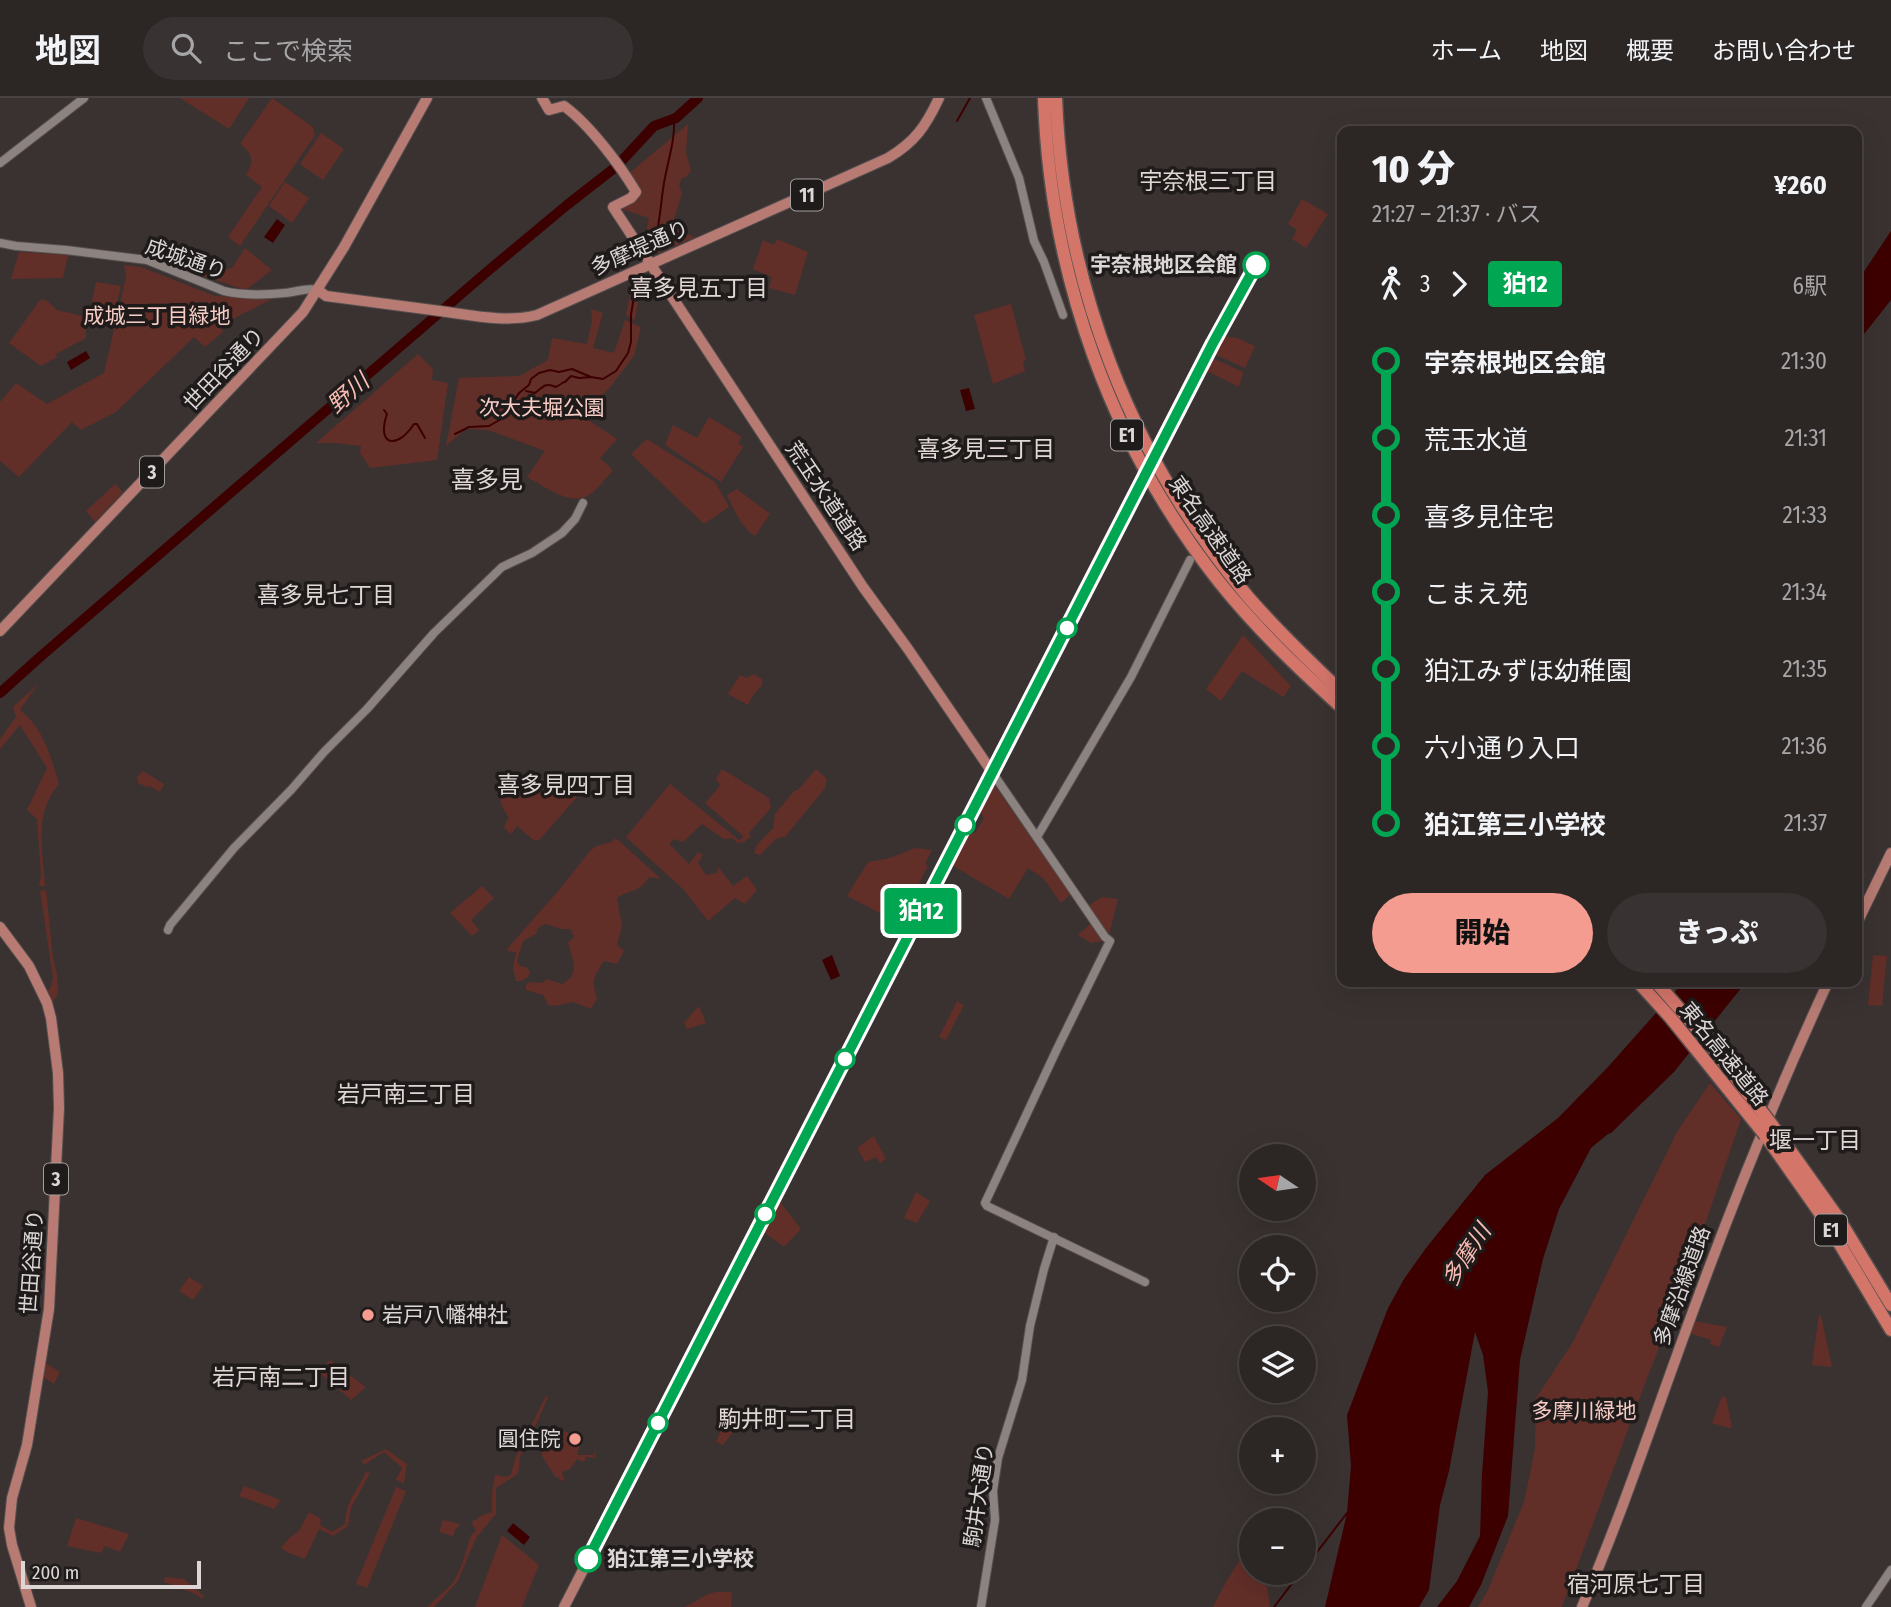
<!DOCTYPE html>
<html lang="ja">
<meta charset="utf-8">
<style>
body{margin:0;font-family:"Fira Sans Condensed","Noto Sans JP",sans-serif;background:#383232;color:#f1f3f6;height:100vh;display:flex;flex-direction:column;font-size:26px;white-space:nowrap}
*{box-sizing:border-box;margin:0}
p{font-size:23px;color:#a6a5a7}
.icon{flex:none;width:38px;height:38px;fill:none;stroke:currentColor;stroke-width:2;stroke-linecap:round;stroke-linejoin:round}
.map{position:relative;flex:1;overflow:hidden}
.details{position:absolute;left:1337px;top:28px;width:525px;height:861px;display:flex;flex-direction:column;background:#2c2625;border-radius:14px;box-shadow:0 7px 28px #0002,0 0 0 2px #484342}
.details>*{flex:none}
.badge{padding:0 14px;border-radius:5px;font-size:24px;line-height:46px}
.needle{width:46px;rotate:283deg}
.controls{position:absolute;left:1239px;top:1046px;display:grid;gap:14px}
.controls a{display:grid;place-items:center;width:77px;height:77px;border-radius:50%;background:#2c2625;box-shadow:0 7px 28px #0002,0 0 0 2px #484342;font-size:35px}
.scale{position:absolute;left:21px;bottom:18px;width:180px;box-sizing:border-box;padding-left:7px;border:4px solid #dcd7d6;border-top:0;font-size:19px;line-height:24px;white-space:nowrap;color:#dcd7d6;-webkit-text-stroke:5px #1e1b1a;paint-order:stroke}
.map>.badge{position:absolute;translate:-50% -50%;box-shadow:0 0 0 4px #fff}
.legs{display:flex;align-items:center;gap:10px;height:77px;padding:0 35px;font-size:23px}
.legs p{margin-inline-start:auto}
.overview{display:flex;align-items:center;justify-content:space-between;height:119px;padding:0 35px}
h1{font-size:38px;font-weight:800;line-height:52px}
.button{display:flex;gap:14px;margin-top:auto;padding:14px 35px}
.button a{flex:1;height:80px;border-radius:42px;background:#f59c91;color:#111;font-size:28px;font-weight:800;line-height:80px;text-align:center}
.button a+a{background:#383232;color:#f1f3f6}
ul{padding:0 35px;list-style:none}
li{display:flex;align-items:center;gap:24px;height:77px;font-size:26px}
li i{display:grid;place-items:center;width:10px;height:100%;margin:0 9px;background:currentColor}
li i::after{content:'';width:18px;height:18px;margin:-9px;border:5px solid;border-radius:50%;background:#2c2625}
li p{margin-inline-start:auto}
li:first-child i{background:linear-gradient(#0000 50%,currentColor 0)}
li:last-child i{background:linear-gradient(currentColor 50%,#0000 0)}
header{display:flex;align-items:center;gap:42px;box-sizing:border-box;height:98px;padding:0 35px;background:#2c2625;border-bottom:2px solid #484342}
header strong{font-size:33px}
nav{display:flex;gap:38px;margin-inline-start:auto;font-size:24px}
.search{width:490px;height:63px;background:#383232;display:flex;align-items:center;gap:18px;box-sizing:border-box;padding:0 24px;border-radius:38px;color:#a6a5a7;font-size:26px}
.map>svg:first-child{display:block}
.green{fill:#622e28}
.water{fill:#3d0001}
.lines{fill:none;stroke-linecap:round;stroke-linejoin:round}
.stream{stroke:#3d0001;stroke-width:2}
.river{stroke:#3d0001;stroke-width:10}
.minor-casing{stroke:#554f4e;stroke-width:10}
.major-casing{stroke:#554f4e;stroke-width:12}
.highway-casing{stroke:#554f4e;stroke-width:15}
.minor{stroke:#8c8381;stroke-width:8}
.major{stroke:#b77b73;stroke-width:10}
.highway{stroke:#d4756a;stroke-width:12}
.highway-bridge-casing{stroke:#554f4e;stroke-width:15;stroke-linecap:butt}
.highway-bridge{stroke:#d4756a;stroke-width:12}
.line-1-casing{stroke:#fff;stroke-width:16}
.line-1{stroke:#00a651;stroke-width:10}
.stop-1-dot{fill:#fff;stroke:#00a651;stroke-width:3.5}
.poi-dot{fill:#f59c91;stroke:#1e1b1a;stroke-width:2.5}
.labels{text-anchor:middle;stroke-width:7;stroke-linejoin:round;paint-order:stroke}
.shield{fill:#1e1b1a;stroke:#a39f9e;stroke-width:2}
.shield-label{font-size:19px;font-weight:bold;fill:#dcd7d6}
.street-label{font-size:21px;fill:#dcd7d6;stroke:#1e1b1a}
.stop-label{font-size:21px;font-weight:bold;fill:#dcd7d6;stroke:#1e1b1a;text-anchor:end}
.park-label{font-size:21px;fill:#f6ccc5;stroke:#1e1b1a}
.poi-label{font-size:21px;fill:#dcd7d6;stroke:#1e1b1a;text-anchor:start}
.neighbourhood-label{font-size:23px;fill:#e0d6d4;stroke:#1e1b1a}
.water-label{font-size:23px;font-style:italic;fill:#fabcb3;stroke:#1e1b1a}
.quarter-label{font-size:24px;fill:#e0d6d4;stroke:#1e1b1a}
</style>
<header>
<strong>地図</strong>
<div class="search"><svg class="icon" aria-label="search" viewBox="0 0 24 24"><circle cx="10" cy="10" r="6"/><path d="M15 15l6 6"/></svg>ここで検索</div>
<nav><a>ホーム</a><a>地図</a><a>概要</a><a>お問い合わせ</a></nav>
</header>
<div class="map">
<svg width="1891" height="1509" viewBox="0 0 1891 1509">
<rect width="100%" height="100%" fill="#3a3231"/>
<path class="green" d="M 180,0 L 249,0 L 229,31 Z
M 272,0 L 313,29 L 315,37 L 240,148 L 228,139 L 262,89 L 246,77 C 255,64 252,54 240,46 Z
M 688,26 L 686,54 L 691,73 L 686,79 L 682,80 L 679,86 L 682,96 L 671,130 L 695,139 L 649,159 L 643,149 L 649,120 L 619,110 L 639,96 L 626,78 Z
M 321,35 L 344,51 L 323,82 L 300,66 Z
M 285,84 L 309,100 L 292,125 L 269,108 Z
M 1302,101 L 1328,116 L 1306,150 L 1292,141 L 1297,132 L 1288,126 Z
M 165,141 L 215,173 L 232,170 L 245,150 L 272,172 L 246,192 L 200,177 L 156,159 Z
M 777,141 L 808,154 L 795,197 L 769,190 L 772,179 L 753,171 L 763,142 L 774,147 Z
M 19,154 L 68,157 L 63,180 L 11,181 Z
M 124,167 L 141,169 L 215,198 L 272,201 L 221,227 L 223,234 L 205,249 L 194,239 L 116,314 L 81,332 L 72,324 L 19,379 L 0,363 L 0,304 L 16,285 L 47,306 L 104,275 L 126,179 Z
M 643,178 L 642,178 L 635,222 L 626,217 L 633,181 Z
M 96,184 L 121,188 L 114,218 L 90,213 Z
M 40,202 L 46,202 L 57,212 L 86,219 L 86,240 L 56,256 L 57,259 L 41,268 L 9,245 Z
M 1011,206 L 1026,262 L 1023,264 L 1025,273 L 993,286 L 974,217 Z
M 591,211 L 603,215 L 593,250 L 614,255 L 625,222 L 641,229 L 634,258 L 612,287 L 582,318 L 617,341 L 600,360 L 613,372 C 606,380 598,391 589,397 C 571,409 544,388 527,379 L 545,353 L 488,332 L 466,331 L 446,348 L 459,280 L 519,278 L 548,262 L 552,240 L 587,246 L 592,223 Z
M 1222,238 L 1237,240 L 1255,248 L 1245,270 L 1214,256 Z
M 418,256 L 433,271 L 432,282 L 448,285 L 437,362 L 370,370 L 360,355 L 361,348 L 336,345 L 316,345 Z
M 1212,260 L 1241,273 L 1243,275 L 1239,289 L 1205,272 Z
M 709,319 L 742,339 L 738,345 L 743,349 L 721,384 L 665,347 L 673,327 L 697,340 Z
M 647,341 L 715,384 L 729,409 L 704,426 L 631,356 Z
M 115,386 L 123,394 L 95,424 L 86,413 Z
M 737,391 L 770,416 L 755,438 C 740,428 735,413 727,397 Z
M 1243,537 L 1291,588 L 1283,599 L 1242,573 L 1221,603 L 1206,591 Z
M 754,576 L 762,581 C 764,589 759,589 755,595 C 752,598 750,603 748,607 L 728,596 L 740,577 L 746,580 Z
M 38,586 L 20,612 C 43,629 51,659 59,686 C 33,716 43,752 45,788 L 39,788 L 41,778 L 37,721 L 27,712 L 47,670 L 20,627 L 0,651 L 0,641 L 16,619 L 13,609 Z
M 722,671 L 769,700 L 771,710 L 749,735 L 751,739 L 744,744 L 737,745 L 733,740 L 724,741 L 702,726 L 683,744 L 674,741 L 669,746 L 689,766 L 698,754 L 703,757 L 698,765 L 706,777 L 717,775 L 718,769 L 733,788 L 747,778 L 757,792 L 745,806 L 735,800 L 708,823 L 684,792 L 626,739 L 670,686 L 739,742 L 744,739 L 705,705 L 720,688 L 716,681 Z
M 816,671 L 827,681 L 825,690 L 785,739 L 777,740 L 760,757 L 754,755 L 757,747 L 773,730 L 775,716 L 794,693 L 798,692 Z
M 143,673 L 164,686 L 160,694 L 150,688 L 147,689 L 138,685 L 137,679 Z
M 510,679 L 520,687 C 538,680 536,693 543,694 C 547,694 550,690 554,689 L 560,693 L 564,688 L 572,693 L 577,699 L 540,741 L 537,743 L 532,741 L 517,728 L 511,736 L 504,730 L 505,726 L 509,720 C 503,710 495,701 505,690 L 503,685 Z
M 992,684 L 1071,796 L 1061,805 L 1043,780 L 1028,770 L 1009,801 L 950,766 L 966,733 L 975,735 L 984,720 L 978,708 Z
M 614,741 L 617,741 L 661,781 L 649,779 C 640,795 630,791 617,800 L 622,828 L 617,847 L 624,853 L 617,866 L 604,863 C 594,877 591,883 597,900 L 591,911 L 573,904 L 555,908 L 548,907 L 543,897 L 526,892 L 526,887 L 530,884 L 542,885 L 547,881 L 562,886 C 581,877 572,860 568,845 L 574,839 L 570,831 L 562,831 L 545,826 L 538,830 L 536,836 L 523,843 L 517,863 L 520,868 L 526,869 L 530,874 L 528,879 L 521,883 L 516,883 L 513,870 L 516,854 L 508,853 L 507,851 L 559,792 L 590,753 L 596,748 L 612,744 Z
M 915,750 L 932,752 L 925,766 L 928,768 L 902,818 L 897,816 L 888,819 L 847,798 L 868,764 L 890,760 Z
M 482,788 L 494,800 L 471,822 L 479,832 L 472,838 L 450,815 Z
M 46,792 L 53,860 L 57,876 L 58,896 L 51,906 L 46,894 L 50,891 L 53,880 L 40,793 Z
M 1102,799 L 1118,801 L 1109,837 L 1088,808 Z
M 1091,825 L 1102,843 L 1091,845 L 1078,837 Z
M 1873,857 L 1887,858 L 1882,908 L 1868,907 Z
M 957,903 L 964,907 L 946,942 L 939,939 Z
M 699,908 L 706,925 L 687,931 L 684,925 Z
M 1710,985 L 1741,1021 L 1688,1176 L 1646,1283 L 1562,1509 L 1478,1509 L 1488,1492 L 1524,1404 L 1535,1351 L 1536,1300 L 1573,1244 L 1677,1034 Z
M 874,1038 L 886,1061 L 880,1065 L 876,1059 L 865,1064 L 857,1050 Z
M 916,1094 L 930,1103 L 917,1125 L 904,1120 Z
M 778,1101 L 801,1131 L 784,1149 L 761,1132 Z
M 189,1179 L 203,1188 L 193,1202 L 179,1193 Z
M 1819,1216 L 1821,1218 L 1832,1269 L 1812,1267 Z
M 1693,1223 L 1727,1229 L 1719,1249 L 1710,1246 L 1711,1242 L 1689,1235 Z
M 330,1262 L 366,1289 L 351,1302 L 320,1275 Z
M 44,1264 L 60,1274 L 54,1286 L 43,1279 Z
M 546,1298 L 548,1299 L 529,1343 L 544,1346 L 546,1350 L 550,1335 L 560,1339 L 564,1333 L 569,1335 L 566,1344 L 579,1349 L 577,1357 L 594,1357 L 596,1349 L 595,1360 L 585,1359 L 586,1361 L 583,1364 L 577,1361 L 570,1371 L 562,1374 L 564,1382 L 560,1383 L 559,1379 L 556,1380 L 542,1358 L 541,1349 L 527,1345 L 520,1358 L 518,1376 L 496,1390 L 496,1416 L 476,1440 L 458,1483 L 434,1509 L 428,1509 C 435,1499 449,1492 455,1481 C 463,1468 466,1451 471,1437 L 476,1433 L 472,1426 L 473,1422 L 477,1422 L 478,1419 L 492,1414 L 492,1394 L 495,1377 L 507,1379 L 511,1376 L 516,1358 Z
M 1722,1298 L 1726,1299 L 1732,1329 L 1729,1330 L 1712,1325 Z
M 724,1325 L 736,1330 L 723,1347 L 716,1344 Z
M 386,1351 L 407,1366 L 404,1385 L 396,1382 L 402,1370 L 384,1354 L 364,1367 L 361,1363 Z
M 366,1374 L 370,1375 L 351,1410 L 348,1428 L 333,1438 L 319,1431 L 305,1461 L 289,1455 L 281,1450 L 289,1440 L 299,1433 L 309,1414 L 321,1421 L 320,1427 L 332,1434 L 345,1426 C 346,1402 357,1394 366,1374 Z
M 244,1388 L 281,1402 L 274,1411 L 239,1398 Z
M 396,1389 L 406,1393 L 367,1490 L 356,1486 Z
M 76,1420 L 129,1436 L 120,1454 L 105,1448 L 101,1455 L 67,1448 Z
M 443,1422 L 461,1426 L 455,1432 L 453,1438 L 439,1434 Z
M 502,1437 L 539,1467 L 522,1509 L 475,1509 Z
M 1251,1447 L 1251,1475 L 1256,1475 L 1267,1489 L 1270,1509 L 1213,1509 L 1226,1484 L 1248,1449 Z
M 165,1479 L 184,1481 L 204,1498 L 202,1501 L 196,1496 L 164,1484 Z
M 716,1494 L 732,1494 L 731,1509 L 685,1509 L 708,1496 Z"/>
<path class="water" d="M 277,121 L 285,127 L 273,145 L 264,139 Z
M 1891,133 L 1891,202 L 1857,245 L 1857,184 Z
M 86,253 L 90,260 L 71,272 L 67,264 Z
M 969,290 L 975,311 L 966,313 L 960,292 Z
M 832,857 L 840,878 L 831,882 L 822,862 Z
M 1682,884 L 1746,884 L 1674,974 L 1611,1035 L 1608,1036 L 1591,1050 L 1559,1111 L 1543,1161 L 1520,1262 L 1508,1418 L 1481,1487 L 1469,1509 L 1437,1509 L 1457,1483 L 1480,1438 L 1482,1376 L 1488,1294 L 1483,1257 L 1475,1234 L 1449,1373 L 1440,1407 L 1429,1492 L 1419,1509 L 1325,1509 L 1347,1415 L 1351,1368 L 1347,1317 L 1388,1210 L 1404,1181 L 1426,1150 L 1485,1077 L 1558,1020 L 1607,970 L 1680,888 Z
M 513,1425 L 530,1439 L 524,1447 L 507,1433 Z"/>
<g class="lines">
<path class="stream" d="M 957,23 L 970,0
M 649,155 C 661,135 660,102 665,80 C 669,58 675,43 674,20
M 565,284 L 571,278 L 579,280 L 591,279 L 603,281 L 616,273 L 628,255 L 631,244 L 631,216 L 637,183
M 526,293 L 535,295 C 543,289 545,284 556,289 L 564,284
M 384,312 L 387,316 C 376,348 397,352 414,326 L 417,326 L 425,340
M 455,336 L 469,329 L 489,328 L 503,320 L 519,295 L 529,287 L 531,281 L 539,275 L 550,272 L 559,274 L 572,271 L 591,279
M 1304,1471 L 1347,1415
M 1274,1509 L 1300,1475"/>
<path class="river" d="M 0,595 L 40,559 L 489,172 L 567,107 L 617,68 L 654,28 L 676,20 L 698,0"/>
<defs>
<path id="minor" d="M 986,0 L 1019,80 L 1034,143 L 1044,164 L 1063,217
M 0,65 L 84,0
M 0,145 L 16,148 L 66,152 L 147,162 L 224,193 C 245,198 265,197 285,195 C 297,194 307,189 318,192
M 992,674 L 1105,839 L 1110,843 L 1057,951 L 985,1105 L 987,1108 L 1145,1184
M 1037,739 L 1131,579 L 1190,462
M 168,832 L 170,827 L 234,750 L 291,692 L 324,654 L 367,611 L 434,535 L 502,469 L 532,455 L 562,435 L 575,421 L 583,405
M 981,1509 L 995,1422 L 993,1393 L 998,1360 L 1022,1282 L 1030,1228 L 1044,1171 L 1054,1139
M 1866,1509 L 1891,1472"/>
<path id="major" d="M 542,0 L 549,12 L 564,8 C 589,26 620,67 636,94 L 631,100 L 613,109 L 863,489 L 908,551 L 992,674
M 318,192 L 326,198 C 364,203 402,208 440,213 C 471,217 506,225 537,217 L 888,60 C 915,44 926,28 939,0
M 0,533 L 303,214 L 344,149 L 427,0
M 1857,825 L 1891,755
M 0,829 L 29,868 L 47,905 L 51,920 L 58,975 L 59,1010 L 49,1211 L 27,1347 L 12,1400 L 9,1430 L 12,1447 L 31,1509
M 564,1509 L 1141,385
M 1582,1509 C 1626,1407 1660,1301 1699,1197 C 1738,1091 1781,986 1828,884"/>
<path id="highway" d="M 1044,0 C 1050,176 1110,346 1220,485 C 1257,531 1299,571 1342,610
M 1056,0 C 1063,183 1130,360 1249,500 C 1278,533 1310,564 1342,594
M 1772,1027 L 1839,1121 L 1891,1207
M 1765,1037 L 1829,1128 L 1891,1232"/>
</defs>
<use href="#minor" class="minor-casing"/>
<use href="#major" class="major-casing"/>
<use href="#highway" class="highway-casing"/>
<use href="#minor" class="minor"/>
<use href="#major" class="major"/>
<use href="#highway" class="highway"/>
<defs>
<path id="highway-bridge" d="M 1638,884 L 1670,919 L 1765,1037
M 1656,884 L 1706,941 L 1772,1027"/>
</defs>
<use href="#highway-bridge" class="highway-bridge-casing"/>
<use href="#highway-bridge" class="highway-bridge"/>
</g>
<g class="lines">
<defs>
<path id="line-1" d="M 588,1461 L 1213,245 L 1256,167"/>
</defs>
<use href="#line-1" class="line-1-casing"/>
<use href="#line-1" class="line-1"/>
</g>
<g class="stop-1-dot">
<circle cx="1256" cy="167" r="12"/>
<circle cx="1067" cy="530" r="9"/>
<circle cx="965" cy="727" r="9"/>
<circle cx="845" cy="961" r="9"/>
<circle cx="765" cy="1116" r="9"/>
<circle cx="658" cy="1325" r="9"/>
<circle cx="588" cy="1461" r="12"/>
</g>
<g class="poi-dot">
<circle cx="368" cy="1217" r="7"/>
<circle cx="575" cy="1341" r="7"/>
</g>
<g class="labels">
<g class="shield">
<rect x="791" y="81.5" width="32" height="31" rx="5"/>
<rect x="1111" y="321.5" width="32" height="31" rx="5"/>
<rect x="140" y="358.5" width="24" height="31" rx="5"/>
<rect x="44" y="1065.5" width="24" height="31" rx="5"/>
<rect x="1815" y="1116.5" width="32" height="31" rx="5"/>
</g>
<g class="shield-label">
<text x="807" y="104">11</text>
<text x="1127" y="344">E1</text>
<text x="152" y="381">3</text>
<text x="56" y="1088">3</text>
<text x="1831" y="1139">E1</text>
</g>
<g class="street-label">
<text transform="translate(640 150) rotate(-24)" y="7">多摩堤通り</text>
<text transform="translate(186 161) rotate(19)" y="7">成城通り</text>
<text transform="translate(224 271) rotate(-46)" y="7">世田谷通り</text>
<text transform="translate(826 398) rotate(56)" y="7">荒玉水道道路</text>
<text transform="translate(1210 432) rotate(55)" y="7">東名高速道路</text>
<text transform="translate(1724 956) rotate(51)" y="7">東名高速道路</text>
<text transform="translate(32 1164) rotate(-86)" y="7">世田谷通り</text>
<text transform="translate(1682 1188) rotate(-70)" y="7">多摩沿線道路</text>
<text transform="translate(979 1397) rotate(-82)" y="7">駒井大通り</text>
</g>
<g class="stop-label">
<text x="1237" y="174">宇奈根地区会館</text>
<text x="607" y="1468" text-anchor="start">狛江第三小学校</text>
</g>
<g class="park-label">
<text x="157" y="225">成城三丁目緑地</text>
<text x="542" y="317">次大夫堀公園</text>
<text x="1584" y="1320">多摩川緑地</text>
</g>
<g class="poi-label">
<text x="382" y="1224">岩戸八幡神社</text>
<text x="561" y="1348" text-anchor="end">圓住院</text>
</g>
<g class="neighbourhood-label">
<text x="1208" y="91">宇奈根三丁目</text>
<text x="699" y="198">喜多見五丁目</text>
<text x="986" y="359">喜多見三丁目</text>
<text x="326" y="505">喜多見七丁目</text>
<text x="566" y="695">喜多見四丁目</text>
<text x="406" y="1004">岩戸南三丁目</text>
<text x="1815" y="1050">堰一丁目</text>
<text x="281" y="1287">岩戸南二丁目</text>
<text x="787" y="1329">駒井町二丁目</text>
<text x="1636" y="1494">宿河原七丁目</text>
</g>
<g class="water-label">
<text transform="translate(348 295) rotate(-41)" y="8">野川</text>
<text transform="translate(1466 1157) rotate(-57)" y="8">多摩川</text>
</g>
<g class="quarter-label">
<text x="487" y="390">喜多見</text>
</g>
</g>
</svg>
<div class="controls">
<a><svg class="needle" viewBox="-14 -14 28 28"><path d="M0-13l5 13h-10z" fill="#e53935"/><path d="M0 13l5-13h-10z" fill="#a6a5a7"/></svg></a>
<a><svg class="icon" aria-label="locate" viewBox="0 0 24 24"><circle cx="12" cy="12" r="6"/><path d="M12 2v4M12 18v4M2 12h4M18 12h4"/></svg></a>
<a><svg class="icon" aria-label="layers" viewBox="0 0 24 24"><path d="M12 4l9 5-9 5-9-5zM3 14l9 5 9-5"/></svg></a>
<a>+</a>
<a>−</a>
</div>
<div class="scale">200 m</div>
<b class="badge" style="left:921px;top:813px;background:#00a651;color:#fff">狛12</b>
<section class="details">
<div class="overview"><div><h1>10 分</h1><p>21:27 – 21:37 · バス</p></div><b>¥260</b></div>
<div class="legs"><svg class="icon" aria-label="walk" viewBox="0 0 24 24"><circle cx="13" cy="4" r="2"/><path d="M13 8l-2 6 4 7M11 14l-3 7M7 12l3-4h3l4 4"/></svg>3<svg class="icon" aria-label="forward" viewBox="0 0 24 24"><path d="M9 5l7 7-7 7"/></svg><b class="badge" style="background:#00a651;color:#fff">狛12</b><p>6駅</p></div>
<ul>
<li><i style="color:#00a651"></i><b>宇奈根地区会館</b><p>21:30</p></li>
<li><i style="color:#00a651"></i><span>荒玉水道</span><p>21:31</p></li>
<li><i style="color:#00a651"></i><span>喜多見住宅</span><p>21:33</p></li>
<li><i style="color:#00a651"></i><span>こまえ苑</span><p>21:34</p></li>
<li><i style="color:#00a651"></i><span>狛江みずほ幼稚園</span><p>21:35</p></li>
<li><i style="color:#00a651"></i><span>六小通り入口</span><p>21:36</p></li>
<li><i style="color:#00a651"></i><b>狛江第三小学校</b><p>21:37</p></li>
</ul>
<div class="button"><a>開始</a><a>きっぷ</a></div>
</section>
</div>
